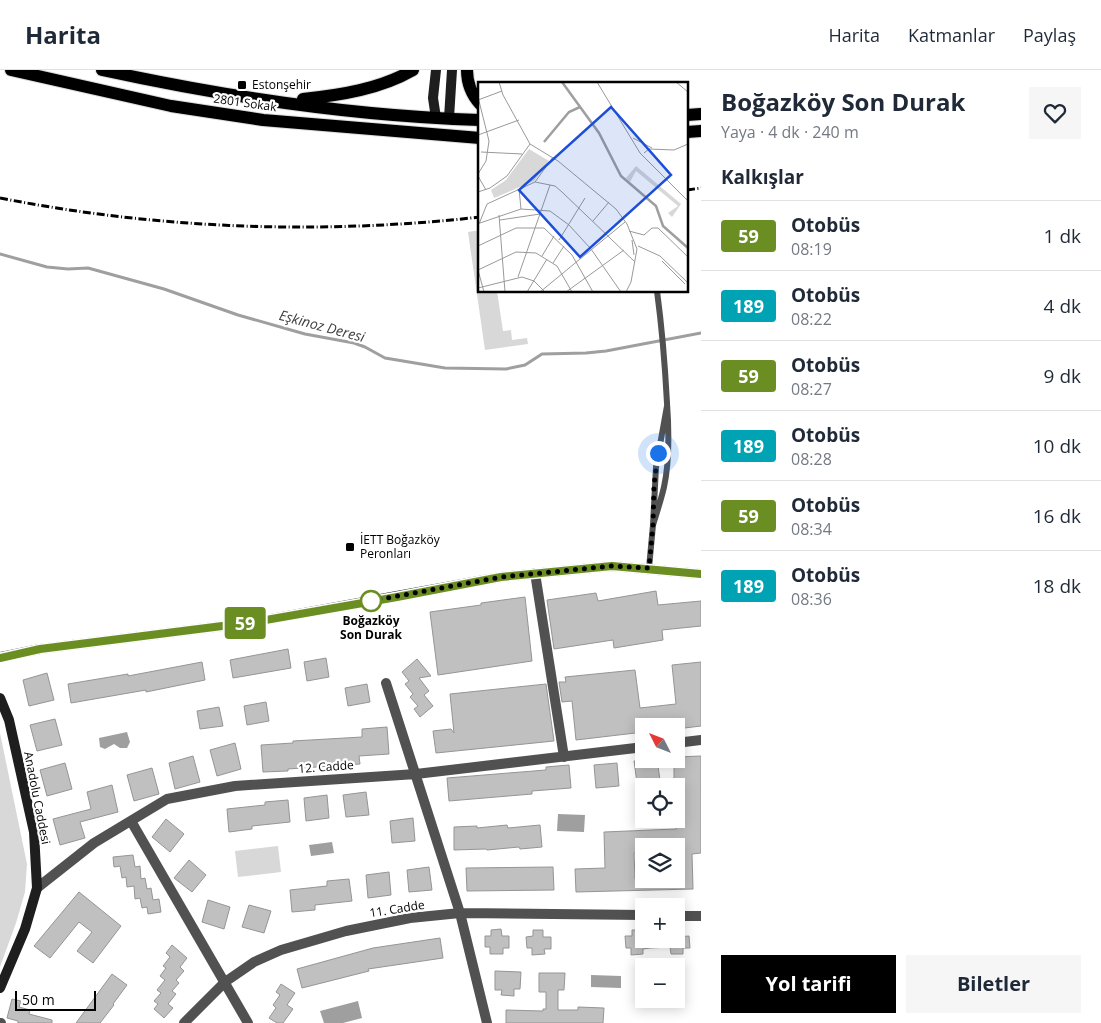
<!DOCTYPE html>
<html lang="tr">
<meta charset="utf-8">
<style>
body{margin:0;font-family:"Open Sans",sans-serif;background:#f6f6f7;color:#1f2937;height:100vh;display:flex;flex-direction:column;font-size:19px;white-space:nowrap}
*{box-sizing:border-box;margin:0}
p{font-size:16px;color:#747a83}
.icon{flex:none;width:28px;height:28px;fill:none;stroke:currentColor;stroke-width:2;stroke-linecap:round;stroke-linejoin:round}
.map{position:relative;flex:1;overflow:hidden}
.sheet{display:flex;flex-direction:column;background:#fff;width:400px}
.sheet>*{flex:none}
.badge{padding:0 10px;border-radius:4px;font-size:18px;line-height:32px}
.needle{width:32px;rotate:312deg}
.buttons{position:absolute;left:635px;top:648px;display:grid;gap:10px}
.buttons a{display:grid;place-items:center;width:50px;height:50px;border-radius:0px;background:#fff;box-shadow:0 2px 12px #0003;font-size:25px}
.scale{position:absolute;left:15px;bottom:12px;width:81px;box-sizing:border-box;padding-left:5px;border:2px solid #000;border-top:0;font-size:14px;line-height:18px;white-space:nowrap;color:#000;-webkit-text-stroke:4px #fff;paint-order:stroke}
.you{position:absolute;width:25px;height:25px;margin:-12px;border:4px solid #fff;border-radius:50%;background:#1a73e8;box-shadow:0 0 0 8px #1a73e833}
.map>.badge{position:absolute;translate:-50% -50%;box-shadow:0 0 0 2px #fff}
h2{padding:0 20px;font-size:19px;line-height:45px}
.round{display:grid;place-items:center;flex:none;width:52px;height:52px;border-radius:0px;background:#f6f6f7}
.overview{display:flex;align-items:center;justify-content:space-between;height:85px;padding:0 20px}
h1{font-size:24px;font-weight:700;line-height:38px}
.action{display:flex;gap:10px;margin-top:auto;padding:10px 20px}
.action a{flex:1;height:58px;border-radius:0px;background:#000;color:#fff;font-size:20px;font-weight:700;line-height:58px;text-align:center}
.action a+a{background:#f6f6f7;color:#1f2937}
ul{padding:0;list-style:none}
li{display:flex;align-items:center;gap:15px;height:70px;padding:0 20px;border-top:1px solid #e0e1e3}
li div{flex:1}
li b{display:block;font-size:19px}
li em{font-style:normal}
li .badge{min-width:55px;font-weight:700;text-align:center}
header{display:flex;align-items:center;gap:30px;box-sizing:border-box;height:70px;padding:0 25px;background:#fff;border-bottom:1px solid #e0e1e3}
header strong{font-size:24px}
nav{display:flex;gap:28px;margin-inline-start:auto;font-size:18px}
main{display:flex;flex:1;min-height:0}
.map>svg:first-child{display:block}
.green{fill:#d8d8d8}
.water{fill:#9f9f9f}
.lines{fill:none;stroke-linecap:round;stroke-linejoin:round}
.stream{stroke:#9f9f9f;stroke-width:3}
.building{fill:#c0c0c0;stroke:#959595;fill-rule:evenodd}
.primary-casing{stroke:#dbdbdb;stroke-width:14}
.lane{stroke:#515151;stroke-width:6}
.street{stroke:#515151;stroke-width:10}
.secondary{stroke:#1e1e1e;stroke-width:10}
.primary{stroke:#000;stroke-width:12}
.rail{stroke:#000;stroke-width:3;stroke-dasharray:8 2.5 1 2.5;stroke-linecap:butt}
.line-casing{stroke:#fff;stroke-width:11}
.line{stroke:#6b8e23;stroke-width:8}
.walk{stroke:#000;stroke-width:5;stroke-dasharray:0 9}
.poi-dot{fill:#000;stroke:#fff;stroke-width:2}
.stop-dot{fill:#fff;stroke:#6b8e23;stroke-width:2.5}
.labels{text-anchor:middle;stroke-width:4.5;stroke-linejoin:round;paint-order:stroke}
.poi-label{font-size:12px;fill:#000;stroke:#fff;text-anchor:start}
.street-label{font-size:12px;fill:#000;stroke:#fff}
.stop-label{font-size:12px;font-weight:bold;fill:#000;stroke:#fff}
.water-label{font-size:14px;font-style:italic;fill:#404040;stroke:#fff}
.inset-river{fill:none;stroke:#9f9f9f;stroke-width:2.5}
.inset-road{fill:none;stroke:#999;stroke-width:1}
.view{fill:#1d4ed8;fill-opacity:0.15;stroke:#1d4ed8;stroke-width:2.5}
.inset-edge{fill:none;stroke:#000;stroke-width:2.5}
</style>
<header>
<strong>Harita</strong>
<nav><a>Harita</a><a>Katmanlar</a><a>Paylaş</a></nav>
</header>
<main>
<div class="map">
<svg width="701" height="953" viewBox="0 0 701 953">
<rect width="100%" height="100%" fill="#fff"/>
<path class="green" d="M 480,160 L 480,221 L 497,221 L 503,261 L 511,260 L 512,270 L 527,268 L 528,274 L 485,280 L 468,162 Z
M 0,663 L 27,794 L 25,822 L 16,853 L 0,897 Z
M 278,776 L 281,802 L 238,807 L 235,781 Z"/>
<path class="water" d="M 127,662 L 130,672 L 127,678 L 120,678 L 114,674 L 105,679 L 100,677 L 99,668 Z
M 558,744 L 585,745 L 584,762 L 557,761 Z
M 332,772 L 334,783 L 311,786 L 309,775 Z
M 591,905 L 621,906 L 621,918 L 591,917 Z
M 358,931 L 362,948 L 343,953 L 324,953 L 320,941 Z"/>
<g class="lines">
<path class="stream" d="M 0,184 L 47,197 L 68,199 L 88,198 L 164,219 L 238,245 L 305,264 L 354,273 L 365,277 L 385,288 L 445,298 L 506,299 L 525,295 L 542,284 L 586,283 L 606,281 L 701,263"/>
</g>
<path class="building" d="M 656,521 L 658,535 L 701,531 L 701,556 L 662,560 L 663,570 L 614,578 L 613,570 L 554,579 L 547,530 L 596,523 L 598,531 Z
M 525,527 L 532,591 L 438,605 L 430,542 L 481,535 L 481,533 Z
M 288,579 L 291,598 L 233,608 L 230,590 Z
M 326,588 L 329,607 L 307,611 L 304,592 Z
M 417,589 L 431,606 L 419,608 L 429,621 L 424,625 L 433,636 L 420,647 L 414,639 L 418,636 L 410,627 L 413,624 L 405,614 L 409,611 L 402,602 Z
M 202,592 L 205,610 L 146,622 L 146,620 L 71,633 L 68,614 L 128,604 L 128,606 Z
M 701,592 L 701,656 L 676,659 L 676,656 L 644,656 L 644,662 L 576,670 L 572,631 L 562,632 L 559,612 L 566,612 L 565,607 L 635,600 L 640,638 L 676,634 L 672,595 Z
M 47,603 L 54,630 L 29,636 L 23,610 Z
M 367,614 L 370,632 L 348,636 L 345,618 Z
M 546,614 L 554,671 L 436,683 L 433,661 L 451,659 L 454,663 L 450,624 Z
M 266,632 L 269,651 L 247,655 L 244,636 Z
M 219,637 L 223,656 L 200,659 L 197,641 Z
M 55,649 L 62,675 L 37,681 L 30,655 Z
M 387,657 L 389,684 L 359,686 L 360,694 L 288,699 L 288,701 L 263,702 L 261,675 L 293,673 L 293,671 L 362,667 L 362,659 Z
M 235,673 L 241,699 L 217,706 L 210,680 Z
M 193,686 L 200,712 L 175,719 L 169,693 Z
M 701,686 L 701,783 L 692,784 L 693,819 L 576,822 L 575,799 L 605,798 L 604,762 L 676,759 L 676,710 L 674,710 L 674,689 L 676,689 L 676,687 ZM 644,776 L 676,776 L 676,809 L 635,809 L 634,783 L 644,783 Z
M 649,689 L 657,689 L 660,710 L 637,713 L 634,691 Z
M 65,693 L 72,719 L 47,726 L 40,700 Z
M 617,693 L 619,716 L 596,718 L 594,695 Z
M 569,695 L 571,718 L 532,721 L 532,724 L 449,731 L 447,708 L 546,700 L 546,697 Z
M 152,698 L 159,724 L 134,731 L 127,705 Z
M 112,715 L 118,742 L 80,752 L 85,768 L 60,775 L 53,749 L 91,739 L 87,722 Z
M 366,722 L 369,745 L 346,747 L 343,725 Z
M 327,725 L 329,748 L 306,751 L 304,728 Z
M 288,730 L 290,752 L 252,756 L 252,759 L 229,762 L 227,739 L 265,735 L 265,732 Z
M 413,748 L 415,771 L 392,773 L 390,751 Z
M 166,749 L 184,764 L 170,782 L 152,767 Z
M 507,755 L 508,758 L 540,755 L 542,777 L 520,779 L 519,777 L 487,780 L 486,779 L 454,780 L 454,757 L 477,756 L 477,758 Z
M 133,785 L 135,797 L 140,796 L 141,809 L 145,808 L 147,819 L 151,818 L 153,830 L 159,829 L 161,842 L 148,844 L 147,837 L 142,838 L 140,828 L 135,829 L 134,816 L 127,817 L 126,807 L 122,808 L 120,796 L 114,797 L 113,787 Z
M 189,790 L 206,805 L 192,822 L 174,808 Z
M 429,797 L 432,820 L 409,822 L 407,800 Z
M 553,797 L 554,820 L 467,821 L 466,798 Z
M 389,802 L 391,825 L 368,828 L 366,805 Z
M 349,809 L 352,831 L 315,835 L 315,840 L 292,842 L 290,820 L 327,816 L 327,811 Z
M 79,822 L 121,856 L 93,893 L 77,881 L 92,862 L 79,852 L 50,888 L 34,876 Z
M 208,830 L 230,837 L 224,859 L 202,852 Z
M 249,835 L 271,841 L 264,863 L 242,857 Z
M 501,859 L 502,866 L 509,866 L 509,878 L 503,878 L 503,884 L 490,884 L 490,877 L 485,877 L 485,866 L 491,866 L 491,860 Z
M 533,860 L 543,860 L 543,867 L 551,867 L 551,879 L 544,879 L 545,884 L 532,885 L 532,878 L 527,878 L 526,867 L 533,866 Z
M 632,860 L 642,860 L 642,867 L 644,867 L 644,869 L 676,869 L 676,867 L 689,866 L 690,878 L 683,878 L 683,884 L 671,884 L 670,877 L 650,878 L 643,879 L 643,884 L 631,885 L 631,878 L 626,878 L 625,866 L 632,866 Z
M 440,868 L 443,888 L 368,899 L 369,901 L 302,918 L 297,899 L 373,878 Z
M 172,875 L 187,888 L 180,897 L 184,901 L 176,910 L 179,913 L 172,921 L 176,924 L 168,934 L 173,938 L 164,948 L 154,939 L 158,934 L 154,931 L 161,923 L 157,920 L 165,910 L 160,906 L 166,898 L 163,896 L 170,887 L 166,883 Z
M 495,901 L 521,902 L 520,919 L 514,919 L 514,926 L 501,925 L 502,920 L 495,920 Z
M 539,903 L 565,903 L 564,920 L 558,920 L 558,940 L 578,940 L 578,937 L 604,938 L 603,953 L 506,953 L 506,940 L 543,941 L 543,939 L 546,939 L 546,922 L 539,922 Z
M 112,904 L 127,915 L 113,934 L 114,935 L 100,953 L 76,953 Z
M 281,914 L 295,923 L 287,935 L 293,939 L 283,953 L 277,953 L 269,948 L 276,938 L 273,935 L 280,925 L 276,922 Z
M 12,929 L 21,931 L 19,937 L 30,940 L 29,944 L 52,950 L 52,953 L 18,953 L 18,951 L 7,948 Z"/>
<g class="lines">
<defs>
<path id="primary" d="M 11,0 L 171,36 L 263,50 L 480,68
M 102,0 C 226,27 353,46 480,50
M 467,0 C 467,14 471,24 480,34
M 303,29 C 341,25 380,19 413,0
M 687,45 L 701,44
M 687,62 L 701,61"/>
</defs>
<use href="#primary" class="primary-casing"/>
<path class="lane" d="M 657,221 C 662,258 665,295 667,333 C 669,361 670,390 664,417 C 661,430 657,442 653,455 L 656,397 L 667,336
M 649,498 L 653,455"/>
<path class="street" d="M 535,503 L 564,687
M 386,613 L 460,843 L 487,953
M 676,673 L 701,670
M 131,751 L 248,953
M 37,818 L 94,773 L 167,729 L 235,716 L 416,704 L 644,677
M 676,846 L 701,846
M 0,953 L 1,953
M 184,953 L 225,912 L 254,892 L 281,880 L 346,861 L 410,848 L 460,843 L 644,845"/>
<path class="secondary" d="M 436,0 L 433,28 L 436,48
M 449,48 L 452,0
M 0,587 L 40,579 L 254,552 L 501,507 L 612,496 L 701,504
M 0,628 L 9,650 L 34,762 L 37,818 L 25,859 L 0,918"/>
<use href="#primary" class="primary"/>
<path class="rail" d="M 687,120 L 701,118
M 0,128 C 158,159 320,165 480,147"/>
</g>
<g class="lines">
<defs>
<path id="line" d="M 0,588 L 40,579 L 254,552 L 397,527 L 501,507 L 612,496 L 701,504"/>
</defs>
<use href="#line" class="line-casing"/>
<use href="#line" class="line"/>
<path class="walk" d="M 371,531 L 501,507 L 612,496 L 649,498 L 653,455 L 654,415 L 658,383"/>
</g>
<g class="poi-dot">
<rect x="237" y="10" width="10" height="10" rx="2.5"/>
<rect x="345" y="472" width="10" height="10" rx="2.5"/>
</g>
<circle class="stop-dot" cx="371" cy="531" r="10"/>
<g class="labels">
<g class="poi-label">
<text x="252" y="19">Estonşehir</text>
<text x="360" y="474">İETT Boğazköy<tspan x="360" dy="14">Peronları</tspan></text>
</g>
<g class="street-label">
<text transform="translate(245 33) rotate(8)" y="4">2801 Sokak</text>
<text transform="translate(326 697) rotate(-4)" y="4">12. Cadde</text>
<text transform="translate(37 728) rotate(79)" y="4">Anadolu Caddesi</text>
<text transform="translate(397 839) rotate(-9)" y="4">11. Cadde</text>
</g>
<g class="stop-label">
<text x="371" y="555">Boğazköy<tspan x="371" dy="14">Son Durak</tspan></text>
</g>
<g class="water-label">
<text transform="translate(322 256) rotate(15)" y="5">Eşkinoz Deresi</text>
</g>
</g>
<g transform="translate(478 12)">
<rect width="210" height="210" fill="#fff"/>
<path d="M 51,67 L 71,79 L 56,99 L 16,116 L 13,108 L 28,98 ZM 158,84 L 203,122 L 194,135 L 190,131 L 200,124 L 158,89 L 152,100 L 148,96 Z" fill="#d8d8d8"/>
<path class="inset-river" d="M 84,0 L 121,51 L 143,94 L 178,124 L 185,144 L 210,166M 66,60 L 91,30 L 102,25"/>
<path class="inset-road" d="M 21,0 L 25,13 L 52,62 L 80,79 L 138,127 L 149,142 L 159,167M 119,0 L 162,71 L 210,119M 198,0 L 210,10M 0,15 L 11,59 L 8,79 L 0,92M 0,18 L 24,9M 0,53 L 41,38M 155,56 L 174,66M 3,70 L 44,72M 166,71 L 171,67 L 196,68 L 210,62M 0,94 L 8,108M 57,100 L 77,104 L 84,110 L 157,180M 41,107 L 43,127M 0,110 L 12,106 L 29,94 L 52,62M 21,133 L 27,210M 22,138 L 62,132M 115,139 L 131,120M 2,141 L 43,127 L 72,129 L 91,143 L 113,167 L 143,210M 1,142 L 9,122 L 57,100 L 75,75M 151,149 L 166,153 L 174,146 L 180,146 L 210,175M 81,158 L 107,116M 154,158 L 156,173M 0,164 L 38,146 L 66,146 L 94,173 L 115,210M 160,164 L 182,174 L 209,200M 64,174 L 76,154M 184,179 L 207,202M 75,181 L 86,164M 0,188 L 38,170 L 58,171 L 79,184 L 94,210M 0,188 L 6,210M 40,195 L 72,103M 0,206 L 44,195 L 56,199 L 67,210M 49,210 L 69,177M 62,210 L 147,140M 88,210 L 146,168M 148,210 L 153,200 L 159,167"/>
<path class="view" d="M 133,25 L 193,93 L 102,175 L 41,108 Z"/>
<rect width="210" height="210" class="inset-edge"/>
</g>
</svg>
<div class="buttons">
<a><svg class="needle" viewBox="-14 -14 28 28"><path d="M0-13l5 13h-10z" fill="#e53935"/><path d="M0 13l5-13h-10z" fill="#747a83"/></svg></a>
<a><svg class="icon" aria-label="locate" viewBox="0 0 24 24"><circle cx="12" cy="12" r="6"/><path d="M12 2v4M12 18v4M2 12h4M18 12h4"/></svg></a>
<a><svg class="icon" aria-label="layers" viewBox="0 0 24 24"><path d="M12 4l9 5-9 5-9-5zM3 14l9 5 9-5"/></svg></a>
<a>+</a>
<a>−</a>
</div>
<div class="scale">50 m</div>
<div class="you" style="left:658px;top:383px"></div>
<b class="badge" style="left:245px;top:553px;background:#6b8e23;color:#fff">59</b>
</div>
<section class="sheet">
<div class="overview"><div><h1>Boğazköy Son Durak</h1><p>Yaya · 4 dk · 240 m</p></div><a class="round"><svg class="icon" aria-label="heart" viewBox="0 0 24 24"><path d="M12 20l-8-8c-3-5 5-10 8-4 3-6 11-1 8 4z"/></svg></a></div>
<h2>Kalkışlar</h2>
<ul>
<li><span class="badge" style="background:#6b8e23;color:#fff">59</span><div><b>Otobüs</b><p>08:19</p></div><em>1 dk</em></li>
<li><span class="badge" style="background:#00a3b4;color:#fff">189</span><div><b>Otobüs</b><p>08:22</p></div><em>4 dk</em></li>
<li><span class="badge" style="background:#6b8e23;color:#fff">59</span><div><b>Otobüs</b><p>08:27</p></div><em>9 dk</em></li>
<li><span class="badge" style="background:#00a3b4;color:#fff">189</span><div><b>Otobüs</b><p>08:28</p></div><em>10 dk</em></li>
<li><span class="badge" style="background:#6b8e23;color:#fff">59</span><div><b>Otobüs</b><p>08:34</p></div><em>16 dk</em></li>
<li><span class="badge" style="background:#00a3b4;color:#fff">189</span><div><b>Otobüs</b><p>08:36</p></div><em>18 dk</em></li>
</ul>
<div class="action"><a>Yol tarifi</a><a>Biletler</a></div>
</section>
</main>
